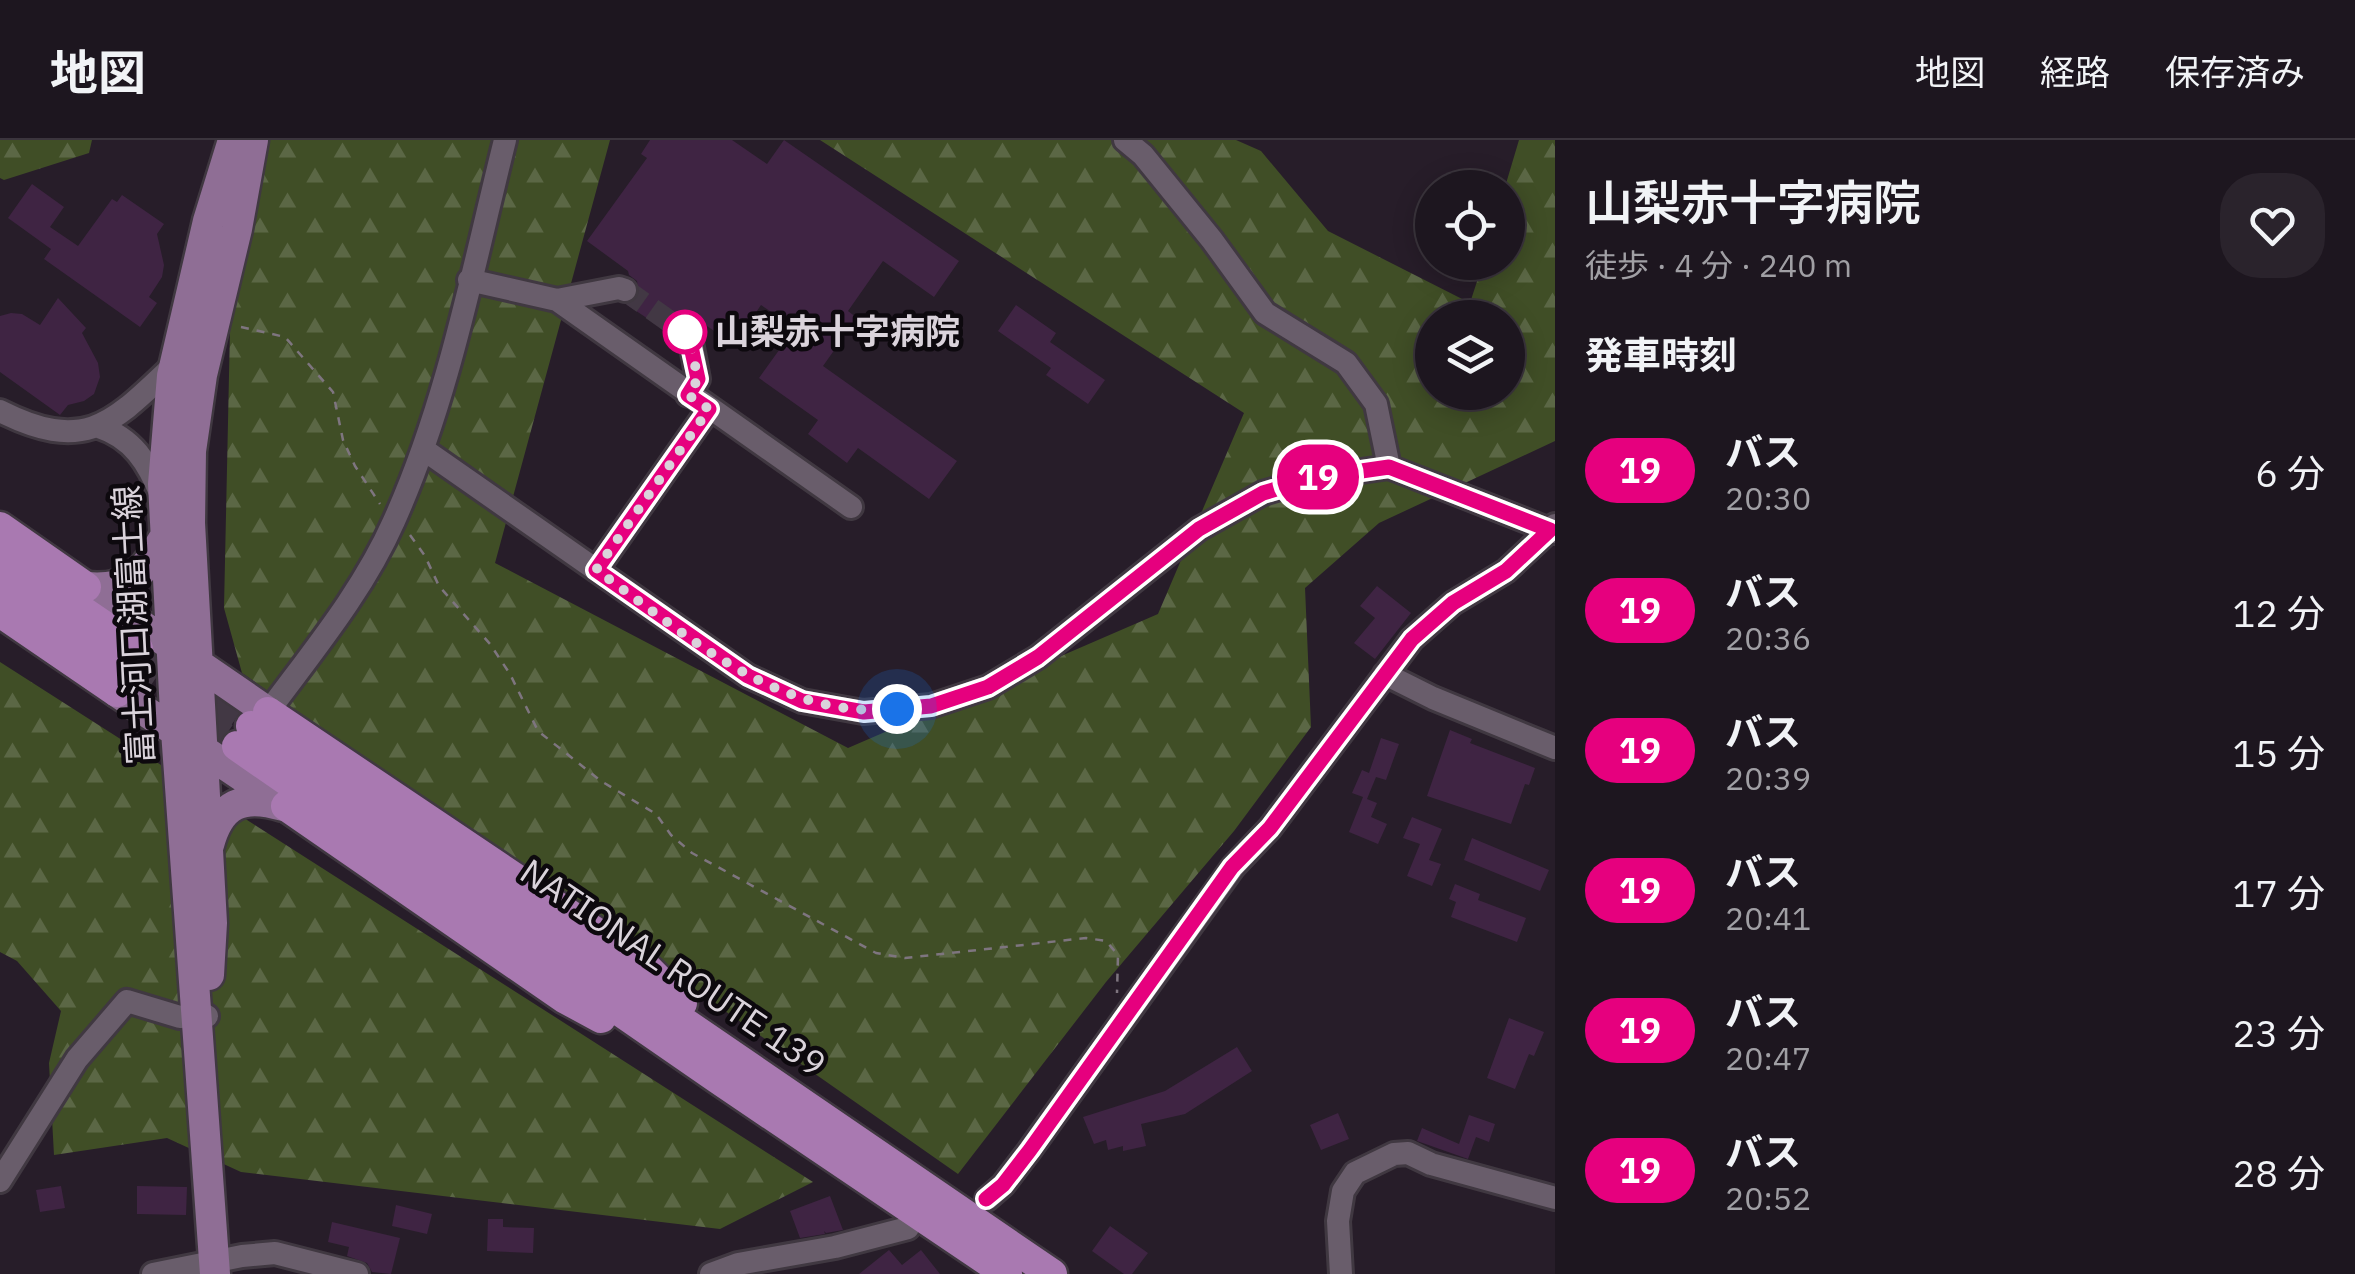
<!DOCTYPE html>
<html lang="ja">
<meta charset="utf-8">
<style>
body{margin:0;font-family:"IBM Plex Sans","Noto Sans JP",sans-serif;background:#2a232c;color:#f1f3f6;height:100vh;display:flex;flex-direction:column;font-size:38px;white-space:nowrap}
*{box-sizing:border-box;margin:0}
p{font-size:32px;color:#a09fa4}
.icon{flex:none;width:55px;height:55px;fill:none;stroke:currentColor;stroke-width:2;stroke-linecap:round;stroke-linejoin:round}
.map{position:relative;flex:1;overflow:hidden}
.panel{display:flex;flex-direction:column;background:#1d161f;width:800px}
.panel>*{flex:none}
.badge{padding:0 20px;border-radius:32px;font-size:35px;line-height:65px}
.fabs{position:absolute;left:1415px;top:30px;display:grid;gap:20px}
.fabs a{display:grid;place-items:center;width:110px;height:110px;border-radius:50%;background:#1d161f;box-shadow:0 5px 25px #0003,0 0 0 2px #3b353d;font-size:50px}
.you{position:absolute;width:50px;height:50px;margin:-25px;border:8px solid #fff;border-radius:50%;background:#1a73e8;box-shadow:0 0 0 15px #1a73e833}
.map>.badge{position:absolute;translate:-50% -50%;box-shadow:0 0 0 5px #fff}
h2{padding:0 30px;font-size:38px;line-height:90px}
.round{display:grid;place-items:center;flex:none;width:105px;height:105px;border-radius:40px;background:#2a232c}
.summary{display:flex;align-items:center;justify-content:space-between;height:170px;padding:0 30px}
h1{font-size:48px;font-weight:600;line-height:75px}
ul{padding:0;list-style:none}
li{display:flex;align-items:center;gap:30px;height:140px;padding:0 30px}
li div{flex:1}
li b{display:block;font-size:38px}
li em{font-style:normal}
li .badge{min-width:110px;font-weight:700;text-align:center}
header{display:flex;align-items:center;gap:60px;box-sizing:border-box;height:140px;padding:0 50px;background:#1d161f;border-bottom:2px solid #3b353d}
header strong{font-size:48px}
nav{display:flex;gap:55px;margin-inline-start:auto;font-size:35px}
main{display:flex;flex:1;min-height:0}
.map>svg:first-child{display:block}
.forest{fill:url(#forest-firs);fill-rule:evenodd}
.building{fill:#3f2443}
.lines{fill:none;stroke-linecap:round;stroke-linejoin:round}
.minor-tunnel{stroke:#423844;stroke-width:22;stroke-dasharray:22 11;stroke-linecap:butt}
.highway-tunnel{stroke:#423844;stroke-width:30;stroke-dasharray:30 15;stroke-linecap:butt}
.minor-casing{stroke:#403841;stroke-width:28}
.major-casing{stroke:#403841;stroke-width:35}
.highway-casing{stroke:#403841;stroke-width:35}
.path{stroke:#7e757f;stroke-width:2.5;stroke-dasharray:8 8;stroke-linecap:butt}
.minor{stroke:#695d6b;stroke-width:22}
.major{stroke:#8f6e95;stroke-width:30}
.highway{stroke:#a979b1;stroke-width:30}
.line-casing{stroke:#fff;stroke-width:22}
.line{stroke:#e6007e;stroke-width:15}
.walk{stroke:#dad3db;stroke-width:10;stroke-dasharray:0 18}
.stop-dot{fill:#fff;stroke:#e6007e;stroke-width:5}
.labels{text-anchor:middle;stroke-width:9;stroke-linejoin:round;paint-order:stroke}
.stop-label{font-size:35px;font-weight:bold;fill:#dad3db;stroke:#0d090e;text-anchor:start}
.street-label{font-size:35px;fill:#dad3db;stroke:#0d090e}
</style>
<header>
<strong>地図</strong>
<nav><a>地図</a><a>経路</a><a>保存済み</a></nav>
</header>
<main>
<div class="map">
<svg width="1555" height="1134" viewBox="0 0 1555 1134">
<defs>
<pattern id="forest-firs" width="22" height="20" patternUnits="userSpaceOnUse" patternTransform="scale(2.5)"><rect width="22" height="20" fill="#404e26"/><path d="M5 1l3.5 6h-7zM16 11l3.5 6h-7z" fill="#5b6745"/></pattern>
</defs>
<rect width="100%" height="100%" fill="#271d29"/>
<path class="forest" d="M 0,0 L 92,0 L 89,13 L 4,40 L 0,38 Z
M 269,0 L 610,0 L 495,423 L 848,608 L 1158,474 L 1244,273 L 820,0 L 1236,0 L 1261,11 L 1328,91 L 1470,163 L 1483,123 L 1508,122 L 1505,47 L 1519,0 L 1555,0 L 1555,301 L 1379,383 L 1305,448 L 1311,587 L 1234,691 L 1106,842 L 958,1034 L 242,533 L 224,468 L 231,143 ZM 1432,178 L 1508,178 L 1508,252 L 1432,252 Z
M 0,522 L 813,1042 L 720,1089 L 241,1032 L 167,998 L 54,1015 L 49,923 L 61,871 L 17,821 L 0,812 Z"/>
<path class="building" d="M 650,0 L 732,0 L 767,24 L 784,0 L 959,121 L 934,157 L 883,121 L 848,171 L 857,178 L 823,226 L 957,321 L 929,359 L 858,308 L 847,323 L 808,294 L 818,280 L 759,238 L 795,188 L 761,165 L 734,205 L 690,174 L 671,177 L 665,190 L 627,165 L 639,156 L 637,141 L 629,135 L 628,131 L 587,101 L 647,18 L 641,14 Z
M 32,44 L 64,67 L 50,87 L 78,106 L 112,59 L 117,62 L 122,55 L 164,84 L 157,94 L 164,125 L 162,137 L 149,157 L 157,163 L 140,187 L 44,119 L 51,109 L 8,78 Z
M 58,158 L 86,188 L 82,193 L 98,223 L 100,237 L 94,254 L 84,261 L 68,265 L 60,275 L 0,232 L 0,176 L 11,173 L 22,174 L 40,185 Z
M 1016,165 L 1056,193 L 1050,202 L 1105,240 L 1088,264 L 1046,235 L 1051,228 L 998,191 Z
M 1377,446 L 1411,473 L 1375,519 L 1354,503 L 1375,478 L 1360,466 Z
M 1450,590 L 1472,599 L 1470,603 L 1535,628 L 1529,645 L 1525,644 L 1511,684 L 1427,656 Z
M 1381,598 L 1399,604 L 1386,640 L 1376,637 L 1367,659 L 1377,663 L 1371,677 L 1387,684 L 1378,704 L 1349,692 L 1363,657 L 1352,653 L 1362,630 L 1369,633 Z
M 1412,677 L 1442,689 L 1429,720 L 1441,724 L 1432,746 L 1407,736 L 1420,704 L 1403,698 Z
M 1472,698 L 1549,730 L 1540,751 L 1464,720 Z
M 1455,744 L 1480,754 L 1478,760 L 1526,778 L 1517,802 L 1451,777 L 1456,762 L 1449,759 Z
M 1509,878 L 1544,892 L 1534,916 L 1529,914 L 1515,949 L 1487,938 Z
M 1237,907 L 1252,931 L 1185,974 L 1141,984 L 1146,1006 L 1123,1011 L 1123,1006 L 1108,1010 L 1106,1000 L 1094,1004 L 1083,977 L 1165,951 Z
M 1338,973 L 1349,999 L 1321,1010 L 1310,985 Z
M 1469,975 L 1495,984 L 1489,1002 L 1476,997 L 1468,1019 L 1417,1001 L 1422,988 L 1459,1004 Z
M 61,1046 L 65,1068 L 40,1072 L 36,1050 Z
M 137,1046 L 187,1047 L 186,1075 L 137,1074 Z
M 830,1056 L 843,1090 L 826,1093 L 824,1091 L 825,1094 L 800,1098 L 790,1071 Z
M 396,1065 L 432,1074 L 427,1094 L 392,1086 Z
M 488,1079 L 503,1079 L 503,1087 L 534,1088 L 533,1113 L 487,1111 Z
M 332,1082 L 400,1098 L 391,1134 L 372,1132 L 367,1123 L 347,1116 L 349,1107 L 328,1102 Z
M 1110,1086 L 1148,1113 L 1132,1134 L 1124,1134 L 1092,1111 Z
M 889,1110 L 902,1125 L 921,1110 L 940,1134 L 859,1134 Z"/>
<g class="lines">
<path class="minor-tunnel" d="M 625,150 L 680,189"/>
<path class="highway-tunnel" d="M 138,509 L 251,586
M 125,530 L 237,606"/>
<defs>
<path id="minor" d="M 1125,0 L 1143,15 L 1212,100 L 1265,173 L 1346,223 L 1376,264 L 1389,327
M 469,140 L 557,160 L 851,367
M 557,160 L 619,148 L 625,150
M 680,189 L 691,202 L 698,239 L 688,255
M 0,271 C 89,316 115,280 178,221
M 99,287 C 133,298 148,323 161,355
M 423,309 L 748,536 L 802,561 L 863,572 L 931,566 L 988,547 L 1038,517 L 1199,389 L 1263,353 L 1313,338 L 1389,327 L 1555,392
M 596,430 L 709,269
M 1385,534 L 1433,558 L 1555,608
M 268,572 C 313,511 363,451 394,381 C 448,261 473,128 505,0
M 0,1041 L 77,919 L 127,861 L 180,877 L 207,876
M 987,1059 L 1003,1045 L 1029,1011 L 1233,727 L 1270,688 L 1412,499 L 1453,463 L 1506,431 L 1555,385
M 153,1134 L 242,1116 L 275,1113 L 357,1134
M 711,1134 L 738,1124 L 835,1107 L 908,1088
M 1341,1134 L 1338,1081 L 1343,1051 L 1355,1033 L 1394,1014 L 1408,1013 L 1431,1024 L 1555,1058"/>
<path id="major" d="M 86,447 L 268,572
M 86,447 C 131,451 142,434 164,398
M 117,552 L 286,666
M 209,705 C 220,663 243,654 283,666
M 209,835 L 212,783 L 190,383 L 191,311 L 202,235 L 237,89 L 253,0
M 215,1134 L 176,591 L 163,344 L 172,236 L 208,81 L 233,0"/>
<path id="highway" d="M 0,387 L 86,447
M 0,415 L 138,509
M 0,446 L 125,530
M 0,472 L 117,552
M 268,572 L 643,824 L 682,863
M 251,586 L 1052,1134
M 237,606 L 718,939 L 1007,1134
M 286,666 L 564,858 L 601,878"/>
</defs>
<use href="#minor" class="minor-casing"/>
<use href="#major" class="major-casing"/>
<use href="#highway" class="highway-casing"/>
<path class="path" d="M 241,187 L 285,197 L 333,252 L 343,300 L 355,326 L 380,364
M 410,395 L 425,416 L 439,446 L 490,504 L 510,534 L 538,591 L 601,641 L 656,674 L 671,695 L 692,713 L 876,813 L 905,818 L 1086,798 L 1106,801 L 1118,815 L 1117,853"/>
<use href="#minor" class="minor"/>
<use href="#major" class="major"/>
<use href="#highway" class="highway"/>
</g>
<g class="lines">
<defs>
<path id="line" d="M 680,189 L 690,202 L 698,239 L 688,255 L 709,269 L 596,430 L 748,536 L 802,561 L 864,572 L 931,566 L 988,547 L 1038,517 L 1199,389 L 1263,353 L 1313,338 L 1389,327 L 1550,390 L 1506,431 L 1453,463 L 1412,499 L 1270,688 L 1232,727 L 1030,1010 L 1003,1045 L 986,1059"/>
</defs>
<use href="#line" class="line-casing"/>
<use href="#line" class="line"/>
<path class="walk" d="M 685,192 L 690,202 L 698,239 L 688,255 L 709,269 L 596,430 C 689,495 776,580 897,569"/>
</g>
<circle class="stop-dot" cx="685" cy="192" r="20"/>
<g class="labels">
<g class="stop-label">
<text x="715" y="204">山梨赤十字病院</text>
</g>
<g class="street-label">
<text transform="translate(134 485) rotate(-93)" y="12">富士河口湖富士線</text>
<text transform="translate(673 828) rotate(34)" y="12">NATIONAL ROUTE 139</text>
</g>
</g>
</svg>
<div class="fabs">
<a><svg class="icon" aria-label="locate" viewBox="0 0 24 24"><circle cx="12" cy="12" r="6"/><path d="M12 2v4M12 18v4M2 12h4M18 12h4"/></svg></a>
<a><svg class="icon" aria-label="layers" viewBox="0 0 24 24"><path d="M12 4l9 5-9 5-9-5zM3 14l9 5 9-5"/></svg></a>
</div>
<div class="you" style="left:897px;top:569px"></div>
<b class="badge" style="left:1318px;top:337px;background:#e6007e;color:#fff">19</b>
</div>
<section class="panel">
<div class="summary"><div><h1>山梨赤十字病院</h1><p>徒歩 · 4 分 · 240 m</p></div><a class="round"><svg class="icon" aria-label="heart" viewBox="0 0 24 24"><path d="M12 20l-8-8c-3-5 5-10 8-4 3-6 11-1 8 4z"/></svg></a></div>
<h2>発車時刻</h2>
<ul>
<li><span class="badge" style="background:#e6007e;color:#fff">19</span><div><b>バス</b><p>20:30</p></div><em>6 分</em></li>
<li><span class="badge" style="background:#e6007e;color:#fff">19</span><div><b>バス</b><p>20:36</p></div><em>12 分</em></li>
<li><span class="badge" style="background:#e6007e;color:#fff">19</span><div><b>バス</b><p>20:39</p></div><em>15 分</em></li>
<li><span class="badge" style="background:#e6007e;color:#fff">19</span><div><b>バス</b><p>20:41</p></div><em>17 分</em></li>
<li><span class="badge" style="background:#e6007e;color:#fff">19</span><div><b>バス</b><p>20:47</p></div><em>23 分</em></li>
<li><span class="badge" style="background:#e6007e;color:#fff">19</span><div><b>バス</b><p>20:52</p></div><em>28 分</em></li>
</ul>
</section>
</main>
